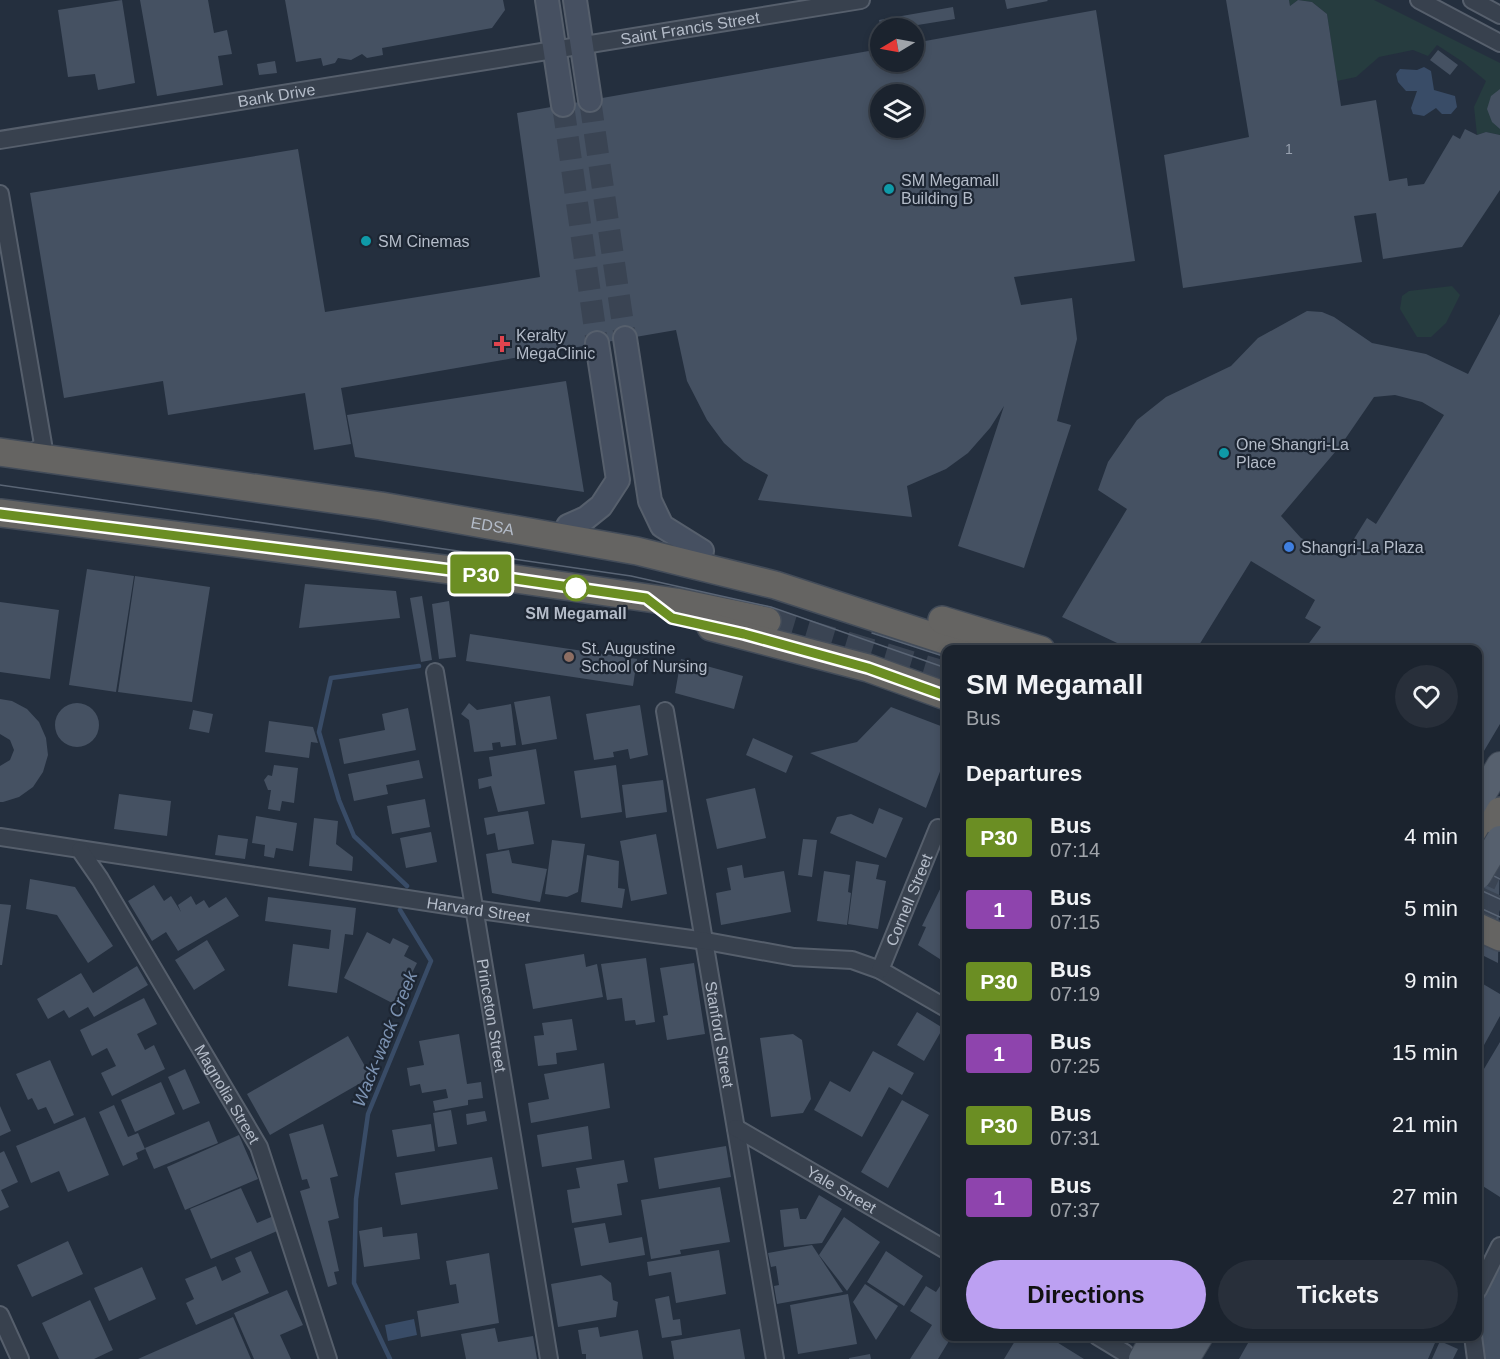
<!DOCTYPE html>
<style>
body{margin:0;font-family:Arial,sans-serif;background:#282f3a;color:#f1f3f6;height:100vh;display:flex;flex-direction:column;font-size:22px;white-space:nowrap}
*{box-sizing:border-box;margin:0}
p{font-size:20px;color:#a0a4aa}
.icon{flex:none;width:33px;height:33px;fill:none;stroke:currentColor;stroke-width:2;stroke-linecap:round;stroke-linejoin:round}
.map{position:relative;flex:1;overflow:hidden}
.side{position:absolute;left:942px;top:645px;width:540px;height:696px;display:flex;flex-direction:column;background:#1b232e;border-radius:12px;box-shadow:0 3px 9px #0003,0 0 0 2px #39404a}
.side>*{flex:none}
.badge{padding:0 12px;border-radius:4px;font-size:21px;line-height:39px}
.needle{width:39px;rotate:260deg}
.fabs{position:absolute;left:870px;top:18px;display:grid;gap:12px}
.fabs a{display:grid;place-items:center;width:54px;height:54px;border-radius:50%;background:#1b232e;box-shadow:0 3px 9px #0003,0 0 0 2px #39404a;font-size:30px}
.map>.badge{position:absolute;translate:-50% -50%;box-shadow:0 0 0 3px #fff}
h2{padding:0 24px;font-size:22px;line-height:54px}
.round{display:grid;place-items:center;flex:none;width:63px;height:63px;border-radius:32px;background:#282f3a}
.summary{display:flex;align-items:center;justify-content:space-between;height:102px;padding:0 24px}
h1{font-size:28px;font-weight:700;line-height:45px}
.primary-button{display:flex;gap:12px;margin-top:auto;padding:12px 24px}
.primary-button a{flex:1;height:69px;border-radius:36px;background:#bca0f2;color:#111;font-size:24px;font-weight:700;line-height:69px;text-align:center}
.primary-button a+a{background:#282f3a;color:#f1f3f6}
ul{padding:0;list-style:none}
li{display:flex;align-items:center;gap:18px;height:72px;padding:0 24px}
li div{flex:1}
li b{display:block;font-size:22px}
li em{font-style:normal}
li .badge{min-width:66px;font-weight:700;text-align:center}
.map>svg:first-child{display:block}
.green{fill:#263c3f}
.water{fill:#394c67}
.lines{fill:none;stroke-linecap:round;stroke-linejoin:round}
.stream{stroke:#394c67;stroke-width:4.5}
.building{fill:#455162;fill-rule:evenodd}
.secondary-tunnel{stroke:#3a4453;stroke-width:22;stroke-dasharray:22 11;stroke-linecap:butt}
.trunk-tunnel{stroke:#3a4453;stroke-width:27;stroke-dasharray:27 14;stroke-linecap:butt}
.minor-casing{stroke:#565f6c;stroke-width:20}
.secondary-casing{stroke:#565f6c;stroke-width:26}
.primary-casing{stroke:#414a57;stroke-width:28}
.trunk-casing{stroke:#434c59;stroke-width:30}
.minor{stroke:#38414e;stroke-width:16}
.secondary{stroke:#465061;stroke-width:22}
.primary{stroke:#56606e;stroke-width:26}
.trunk{stroke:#656462;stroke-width:27}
.tram{stroke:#5a6575;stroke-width:1.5}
.primary-bridge-casing{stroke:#414a57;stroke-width:28;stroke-linecap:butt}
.primary-bridge{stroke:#56606e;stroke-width:26}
.line-casing{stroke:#fff;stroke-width:14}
.line{stroke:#6b8e23;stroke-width:9}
.culture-dot{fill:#0f9aa8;stroke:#1d2633;stroke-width:2}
.health-dot{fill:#e0444e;stroke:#1d2633;stroke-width:2}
.shop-dot{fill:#3f7fe0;stroke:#1d2633;stroke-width:2}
.stop-dot{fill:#fff;stroke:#6b8e23;stroke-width:3}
.education-dot{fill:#8d6e63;stroke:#1d2633;stroke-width:2}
.labels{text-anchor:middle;stroke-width:4.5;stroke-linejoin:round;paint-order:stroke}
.number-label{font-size:14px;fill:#98a1af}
.street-label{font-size:16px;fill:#b4bcc9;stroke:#1d2633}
.poi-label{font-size:16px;fill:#b4bcc9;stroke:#1d2633;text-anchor:start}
.stop-label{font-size:16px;font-weight:bold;fill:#b4bcc9;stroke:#1d2633}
.water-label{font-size:18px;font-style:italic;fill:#7c92b1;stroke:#1d2633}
</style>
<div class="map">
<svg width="1500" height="1359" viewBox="0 0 1500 1359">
<rect width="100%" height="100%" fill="#242f3e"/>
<path class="green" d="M 1289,0 L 1374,0 L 1500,63 L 1500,135 L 1486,132 L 1477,135 L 1474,107 L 1486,81 L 1463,62 L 1437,45 L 1428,56 L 1413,50 L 1379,57 L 1356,77 L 1337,81 L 1327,14 L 1312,2 L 1298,0 L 1290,6 Z
M 1452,286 L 1460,295 L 1446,323 L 1431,337 L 1417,337 L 1400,309 L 1402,296 L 1409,291 Z"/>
<path class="water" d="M 1424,67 L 1431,71 L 1434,90 L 1455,96 L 1457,107 L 1451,114 L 1442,114 L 1436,108 L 1424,116 L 1413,114 L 1411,108 L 1417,91 L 1406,91 L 1398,82 L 1396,74 L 1400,69 L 1417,70 Z
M 414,1319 L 417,1335 L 388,1341 L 385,1325 Z"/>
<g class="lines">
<path class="stream" d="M 407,886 L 354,836 L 339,800 L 319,732 L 331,678 L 419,666
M 390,1359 L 354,1283 L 356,1199 L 368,1114 L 431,961 L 400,910"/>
</g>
<path class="building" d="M 122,0 L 135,83 L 98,90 L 95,74 L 68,77 L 58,10 Z
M 140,0 L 208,0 L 214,33 L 227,30 L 232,54 L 218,56 L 223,85 L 157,96 Z
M 285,0 L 503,0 L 505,10 L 492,28 L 382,48 L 383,55 L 367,58 L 362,54 L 351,60 L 338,58 L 335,63 L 323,66 L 321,58 L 296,62 Z
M 1005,0 L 1047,0 L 1048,1 L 1007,9 Z
M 1226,0 L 1289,0 L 1290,6 L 1298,0 L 1312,2 L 1327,14 L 1341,106 L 1376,100 L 1389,181 L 1407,178 L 1408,186 L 1424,184 L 1453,135 L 1460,139 L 1465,129 L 1477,135 L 1486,132 L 1500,135 L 1500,190 L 1462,247 L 1383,259 L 1376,213 L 1354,216 L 1362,262 L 1183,288 L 1164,155 L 1249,137 Z
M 953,7 L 955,19 L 899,28 L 881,28 L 879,20 Z
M 1096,10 L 1135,261 L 1014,277 L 1021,305 L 1072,298 L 1077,339 L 1057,421 L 1071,425 L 1024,568 L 958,546 L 1004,406 L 990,428 L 968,453 L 946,469 L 907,486 L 912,517 L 758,500 L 768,475 L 744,461 L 724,443 L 707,420 L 687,381 L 676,330 L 341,388 L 351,444 L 314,450 L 305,393 L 168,415 L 163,381 L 64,398 L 30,193 L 298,149 L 325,312 L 540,277 L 517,113 L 880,49 L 880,62 L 914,62 L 914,43 ZM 880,94 L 914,94 L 914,128 L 880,128 Z
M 1438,50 L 1458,65 L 1450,75 L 1430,60 Z
M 275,61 L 277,73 L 259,75 L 257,64 Z
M 1500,89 L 1500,129 L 1492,122 L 1487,109 L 1491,96 Z
M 1307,311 L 1322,312 L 1334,317 L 1372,343 L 1426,354 L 1468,374 L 1500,314 L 1500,724 L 1478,761 L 1478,650 L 1304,650 L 1321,627 L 1305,618 L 1315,600 L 1251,561 L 1196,650 L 1132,650 L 1062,617 L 1127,509 L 1098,490 L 1108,462 L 1137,420 L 1166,397 L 1231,366 L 1258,338 ZM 1395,395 L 1422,402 L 1444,415 L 1376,524 L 1367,518 L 1342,558 L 1301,538 L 1281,516 L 1341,445 L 1374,397 Z
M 566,381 L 584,492 L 355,457 L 347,415 Z
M 87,569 L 134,576 L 116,692 L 69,685 Z
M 135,576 L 210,587 L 192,702 L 118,692 Z
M 305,584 L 396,591 L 400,618 L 299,628 Z
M 422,596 L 432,660 L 421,662 L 410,598 Z
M 449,601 L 456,657 L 439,659 L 432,604 Z
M 0,602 L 59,610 L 50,679 L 0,672 Z
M 470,634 L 637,659 L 633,686 L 466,661 Z
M 681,659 L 743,676 L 734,709 L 675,693 Z
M 550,696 L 557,739 L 522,745 L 514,702 Z
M 0,699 L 12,701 L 27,709 L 39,722 L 46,738 L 48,755 L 43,772 L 33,787 L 19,797 L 3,802 L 0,802 L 0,766 L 10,760 L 14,750 L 10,740 L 0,734 Z
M 469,703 L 477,710 L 511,704 L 516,745 L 501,747 L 500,742 L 492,743 L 493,750 L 474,752 L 469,720 L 461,714 Z
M55 725a22 22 0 1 1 44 0a22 22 0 1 1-44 0Z
M 640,705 L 648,755 L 630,759 L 628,749 L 613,752 L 614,757 L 594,760 L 586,714 Z
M 891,707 L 946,728 L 946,756 L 926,808 L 810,753 L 857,742 Z
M 408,708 L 416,750 L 344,764 L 339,739 L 385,730 L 382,714 Z
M 193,710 L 213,714 L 209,733 L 189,729 Z
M 269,721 L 313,727 L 318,743 L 311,742 L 309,758 L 265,752 Z
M 753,738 L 793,756 L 786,773 L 746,755 Z
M 536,749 L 545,804 L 498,812 L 491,786 L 479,789 L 478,779 L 492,776 L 489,757 Z
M 419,760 L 423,778 L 386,785 L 388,794 L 354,801 L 348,774 Z
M 274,765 L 298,768 L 294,803 L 282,801 L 280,811 L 268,809 L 271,790 L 268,790 L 264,780 L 268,775 L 272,776 Z
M 616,765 L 622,812 L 581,818 L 574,771 Z
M 663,780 L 667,812 L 626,818 L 622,785 Z
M 755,788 L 766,838 L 717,849 L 706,799 Z
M 119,794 L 171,801 L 167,836 L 114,829 Z
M 425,799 L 430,827 L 392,834 L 387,806 Z
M 879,808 L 903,818 L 886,858 L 830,833 L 837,817 L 851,814 L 873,824 Z
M 528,811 L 534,844 L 498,850 L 495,833 L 487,835 L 484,818 Z
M 256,816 L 297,823 L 293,851 L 276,848 L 274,858 L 264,856 L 265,845 L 252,843 Z
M 314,818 L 338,821 L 336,844 L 353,857 L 352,871 L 309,866 Z
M 1478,828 L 1500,838 L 1498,963 L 1478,953 Z
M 431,832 L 437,862 L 406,868 L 400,838 Z
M 656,834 L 667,894 L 631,901 L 620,841 Z
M 218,835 L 248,839 L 245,859 L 215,855 Z
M 803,839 L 817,840 L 812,877 L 798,875 Z
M 552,840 L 585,844 L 578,892 L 567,897 L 545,894 Z
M 509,850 L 512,863 L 547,869 L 540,902 L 492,893 L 486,854 Z
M 587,855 L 619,861 L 618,888 L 625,889 L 622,908 L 581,902 Z
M 856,861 L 879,865 L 876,879 L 886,881 L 878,929 L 848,924 Z
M 742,865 L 744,878 L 784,871 L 791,912 L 721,925 L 716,893 L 731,890 L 727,868 Z
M 824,871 L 850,875 L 848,892 L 851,893 L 847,925 L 817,921 Z
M 946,877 L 946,963 L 918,945 L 926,927 L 922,926 Z
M 30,879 L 75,887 L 113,946 L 88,963 L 57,915 L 26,909 Z
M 154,885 L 164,901 L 171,896 L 181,912 L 178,905 L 191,896 L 196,905 L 204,900 L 209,908 L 226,897 L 239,916 L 178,951 L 166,932 L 152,941 L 128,901 Z
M 268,897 L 356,908 L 353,935 L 345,934 L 337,993 L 288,986 L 293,944 L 329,949 L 331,930 L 265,921 Z
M 0,904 L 11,905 L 2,965 L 0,965 Z
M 367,932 L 390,944 L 393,938 L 409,946 L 404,956 L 417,963 L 396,1005 L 344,978 Z
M 207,940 L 225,970 L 194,990 L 175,960 Z
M 584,954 L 586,967 L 597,964 L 603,997 L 533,1009 L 525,964 Z
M 646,958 L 655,1022 L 636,1025 L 635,1020 L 625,1021 L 622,998 L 607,1000 L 601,964 Z
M 694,963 L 705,1034 L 667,1040 L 663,1016 L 668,1015 L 660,968 Z
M 137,966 L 148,985 L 94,1017 L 88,1007 L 69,1018 L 64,1010 L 48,1019 L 37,999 L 81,973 L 93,993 Z
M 1478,981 L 1500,994 L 1500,1016 L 1478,1056 Z
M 144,998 L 157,1024 L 137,1034 L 145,1050 L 154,1045 L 165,1069 L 112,1096 L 101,1073 L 116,1066 L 107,1048 L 92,1056 L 80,1030 Z
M 917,1012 L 943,1028 L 924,1061 L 897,1045 Z
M 572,1019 L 577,1050 L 556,1053 L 557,1064 L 538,1066 L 534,1036 L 544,1035 L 542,1023 Z
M 459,1034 L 467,1084 L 481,1082 L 483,1098 L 468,1100 L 468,1105 L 435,1111 L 433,1101 L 448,1098 L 446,1089 L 422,1093 L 420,1084 L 410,1086 L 407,1068 L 424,1065 L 419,1041 Z
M 793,1034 L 802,1040 L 811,1099 L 803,1113 L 771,1117 L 760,1038 Z
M 348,1036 L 371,1077 L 270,1135 L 247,1094 Z
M 1500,1042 L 1500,1197 L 1478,1183 L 1478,1079 Z
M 873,1051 L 914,1073 L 902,1095 L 889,1087 L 862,1137 L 814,1110 L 830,1081 L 850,1092 Z
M 50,1060 L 74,1115 L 54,1124 L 46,1107 L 38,1110 L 32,1098 L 28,1100 L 16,1074 Z
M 604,1063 L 610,1108 L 531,1123 L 528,1103 L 549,1099 L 544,1074 Z
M 185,1069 L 200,1103 L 183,1110 L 168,1077 Z
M 161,1082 L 175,1114 L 135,1132 L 121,1100 Z
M 902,1100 L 929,1115 L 888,1188 L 861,1172 Z
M 114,1105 L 128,1137 L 138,1133 L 145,1149 L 136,1153 L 138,1159 L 123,1166 L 99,1112 Z
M 0,1106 L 11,1131 L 0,1136 Z
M 451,1110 L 457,1144 L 438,1147 L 433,1113 Z
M 485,1111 L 487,1121 L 467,1125 L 466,1114 Z
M 85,1117 L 109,1175 L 68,1192 L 59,1171 L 31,1183 L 16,1146 Z
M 209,1121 L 218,1143 L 154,1169 L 145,1148 Z
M 323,1124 L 338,1176 L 330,1178 L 339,1218 L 328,1221 L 339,1271 L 334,1272 L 337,1284 L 328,1287 L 300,1191 L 310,1188 L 307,1179 L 302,1180 L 289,1134 Z
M 431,1124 L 435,1151 L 397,1157 L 392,1130 Z
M 588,1126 L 592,1159 L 542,1167 L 537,1135 Z
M 239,1135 L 258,1179 L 185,1210 L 167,1167 Z
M 726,1146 L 731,1177 L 659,1189 L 654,1158 Z
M 4,1151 L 18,1182 L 1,1190 L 9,1207 L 0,1211 L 0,1153 Z
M 492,1157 L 498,1189 L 401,1205 L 395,1173 Z
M 624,1160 L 628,1182 L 617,1184 L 622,1215 L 572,1223 L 567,1190 L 580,1188 L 576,1168 Z
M 720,1187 L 730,1242 L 680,1250 L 681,1254 L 651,1259 L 641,1200 Z
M 241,1188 L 257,1223 L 276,1215 L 282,1229 L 211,1259 L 190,1209 Z
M 819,1195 L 842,1209 L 822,1243 L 784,1247 L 780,1210 L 798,1208 L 800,1219 L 806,1219 Z
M 844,1217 L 880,1242 L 847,1291 L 819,1255 Z
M 605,1223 L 609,1243 L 642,1237 L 645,1255 L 581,1266 L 574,1228 Z
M 382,1227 L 383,1237 L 417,1233 L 420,1259 L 364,1267 L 359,1231 Z
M 68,1241 L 83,1274 L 32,1297 L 17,1265 Z
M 812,1245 L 843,1292 L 777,1304 L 774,1286 L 779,1285 L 776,1266 L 771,1267 L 768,1253 Z
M 719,1250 L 726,1294 L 676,1303 L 671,1272 L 649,1276 L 647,1262 Z
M 251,1251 L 269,1293 L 196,1325 L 186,1303 L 194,1299 L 185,1279 L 216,1266 L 222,1281 L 241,1272 L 235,1258 Z
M 886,1251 L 923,1276 L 904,1306 L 867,1282 Z
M 489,1253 L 499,1323 L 421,1337 L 417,1311 L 459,1303 L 456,1284 L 450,1285 L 446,1261 Z
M 1500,1261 L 1500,1359 L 1483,1359 L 1478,1320 L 1481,1302 Z
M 142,1267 L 156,1299 L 109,1321 L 94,1288 Z
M 601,1275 L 611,1283 L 613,1300 L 618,1302 L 616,1317 L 558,1327 L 551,1284 Z
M 942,1283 L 946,1286 L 946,1336 L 952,1336 L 938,1359 L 910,1359 L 932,1325 L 910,1311 L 926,1286 L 936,1292 Z
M 865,1284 L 898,1306 L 876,1340 L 853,1302 Z
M 287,1290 L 303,1325 L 280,1335 L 291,1359 L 254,1359 L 234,1313 Z
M 848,1294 L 857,1344 L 798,1354 L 790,1305 Z
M 669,1296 L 673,1320 L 680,1319 L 682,1335 L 662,1338 L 655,1299 Z
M 90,1300 L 113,1350 L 94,1359 L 59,1359 L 42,1323 Z
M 233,1317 L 251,1359 L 138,1359 Z
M 598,1327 L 600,1337 L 638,1330 L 643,1359 L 586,1359 L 586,1354 L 582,1354 L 578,1330 Z
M 495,1328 L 498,1342 L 533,1336 L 537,1359 L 466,1359 L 461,1334 Z
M 740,1329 L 745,1359 L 674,1359 L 671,1341 Z
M 1018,1336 L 1047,1336 L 1084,1359 L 1004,1359 Z
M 1104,1336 L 1129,1336 L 1121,1348 Z
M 1252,1336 L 1438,1336 L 1428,1359 L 1239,1359 Z
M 1440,1341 L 1458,1349 L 1453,1359 L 1432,1359 Z
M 870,1354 L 871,1359 L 849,1359 L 849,1358 Z"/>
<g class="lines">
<path class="secondary-tunnel" d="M 590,100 L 625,338
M 563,105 L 597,343"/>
<path class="trunk-tunnel" d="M 767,621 L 946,675
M 1478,867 L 1500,877
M 1478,900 L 1500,910"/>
<defs>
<g id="minor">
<path d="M 1419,0 L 1500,43"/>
<path d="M 1472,0 L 1500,15"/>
<path id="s1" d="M 0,140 L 861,0"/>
<path d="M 0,194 L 43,444 L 29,457"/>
<path id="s2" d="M 435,672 L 549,1359"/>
<path id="s3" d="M 665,711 L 775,1359"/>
<path id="s4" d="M 0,837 L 473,909 L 706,941 L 794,957 L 852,960 L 880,970 L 946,1008"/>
<path id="s5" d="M 80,850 L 100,879 L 259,1147 L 328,1359"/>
<path id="s6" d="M 880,970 L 938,828"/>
<path id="s7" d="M 736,1128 L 946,1250"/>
<path d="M 1478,1290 L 1500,1246"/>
<path d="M 0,1315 L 20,1359"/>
<path d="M 1097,1336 L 1125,1353"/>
<path d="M 1473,1336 L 1476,1359"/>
</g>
<path id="secondary" d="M 547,0 L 563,105
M 575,0 L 590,100
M 625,338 L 650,501 L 662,526 L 702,551
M 568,526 L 586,518 L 601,506 L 618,480 L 597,343"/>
<path id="primary" d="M 1478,802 L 1500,765
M 1142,1359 L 1155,1336
M 1165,1359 L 1178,1336
M 1186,1359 L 1200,1336"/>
<g id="trunk">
<path id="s8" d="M 0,452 L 381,506 L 637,551 L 775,585 L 975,650"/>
<path d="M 0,513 L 467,572 L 676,602 L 767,621"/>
<path d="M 942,620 L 1041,650"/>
<path d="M 711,627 L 868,668 L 946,696"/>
<path d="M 1478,849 L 1500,811"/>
<path d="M 1478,927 L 1500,937"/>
</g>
</defs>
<use href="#minor" class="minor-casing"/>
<use href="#secondary" class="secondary-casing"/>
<use href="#primary" class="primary-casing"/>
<use href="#trunk" class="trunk-casing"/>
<use href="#minor" class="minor"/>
<use href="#secondary" class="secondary"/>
<use href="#primary" class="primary"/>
<use href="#trunk" class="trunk"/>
<path class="tram" d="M 0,485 L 631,576 L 771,607 L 946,668
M 872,633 L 946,657
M 1478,868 L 1500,879
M 1478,889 L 1500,899
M 1478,907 L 1500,917"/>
<defs>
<path id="primary-bridge" d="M 1478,876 L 1500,839"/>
</defs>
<use href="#primary-bridge" class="primary-bridge-casing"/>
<use href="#primary-bridge" class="primary-bridge"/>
</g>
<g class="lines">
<defs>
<path id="line" d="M 0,514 L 467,572 L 646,598 L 672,618 L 744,634 L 868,668 L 946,696"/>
</defs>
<use href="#line" class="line-casing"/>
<use href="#line" class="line"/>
</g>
<g class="culture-dot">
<circle cx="889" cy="189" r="6"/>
<circle cx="366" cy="241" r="6"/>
<circle cx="1224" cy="453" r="6"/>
</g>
<path class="health-dot" d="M499 335h6v6h6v6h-6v6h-6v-6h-6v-6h6z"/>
<circle class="shop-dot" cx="1289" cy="547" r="6"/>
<circle class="stop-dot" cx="576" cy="588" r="12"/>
<circle class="education-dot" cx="569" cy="657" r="6"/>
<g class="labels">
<g class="number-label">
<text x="1289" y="154">1</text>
</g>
<g class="street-label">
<text dy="6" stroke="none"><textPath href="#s1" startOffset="699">Saint Francis Street</textPath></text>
<text dy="6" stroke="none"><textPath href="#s1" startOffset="280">Bank Drive</textPath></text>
<text dy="6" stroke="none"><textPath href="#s8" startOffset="498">EDSA</textPath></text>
<text dy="6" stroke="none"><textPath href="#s6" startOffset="76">Cornell Street</textPath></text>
<text dy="6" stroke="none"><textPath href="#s4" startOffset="484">Harvard Street</textPath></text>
<text dy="6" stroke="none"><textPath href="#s2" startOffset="348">Princeton Street</textPath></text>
<text dy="6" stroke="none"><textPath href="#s3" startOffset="328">Stanford Street</textPath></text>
<text dy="6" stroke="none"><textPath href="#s5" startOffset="285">Magnolia Street</textPath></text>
<text dy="6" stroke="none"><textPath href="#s7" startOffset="122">Yale Street</textPath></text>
</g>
<g class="poi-label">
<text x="901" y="186">SM Megamall<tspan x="901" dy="18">Building B</tspan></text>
<text x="378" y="247">SM Cinemas</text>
<text x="516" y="341">Keralty<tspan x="516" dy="18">MegaClinic</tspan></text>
<text x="1236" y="450">One Shangri-La<tspan x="1236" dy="18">Place</tspan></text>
<text x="1301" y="553">Shangri-La Plaza</text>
<text x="581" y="654">St. Augustine<tspan x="581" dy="18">School of Nursing</tspan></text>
</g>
<g class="stop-label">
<text x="576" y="619">SM Megamall</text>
</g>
<g class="water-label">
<text transform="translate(385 1039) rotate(-68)" y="6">Wack-wack Creek</text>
</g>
</g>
</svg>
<div class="fabs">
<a><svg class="needle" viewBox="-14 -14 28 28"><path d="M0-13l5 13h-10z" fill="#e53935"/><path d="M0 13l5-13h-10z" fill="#a0a4aa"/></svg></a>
<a><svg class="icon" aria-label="layers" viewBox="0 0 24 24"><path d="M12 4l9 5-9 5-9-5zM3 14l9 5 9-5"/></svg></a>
</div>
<b class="badge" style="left:481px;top:574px;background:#6b8e23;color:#fff">P30</b>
<section class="side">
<div class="summary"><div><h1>SM Megamall</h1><p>Bus</p></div><a class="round"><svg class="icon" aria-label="heart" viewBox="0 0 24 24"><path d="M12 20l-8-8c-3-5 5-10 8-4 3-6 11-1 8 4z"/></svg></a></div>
<h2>Departures</h2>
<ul>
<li><span class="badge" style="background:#6b8e23;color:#fff">P30</span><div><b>Bus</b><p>07:14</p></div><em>4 min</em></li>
<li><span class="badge" style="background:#8e44ad;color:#fff">1</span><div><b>Bus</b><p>07:15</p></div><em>5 min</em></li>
<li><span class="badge" style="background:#6b8e23;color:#fff">P30</span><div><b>Bus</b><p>07:19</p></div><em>9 min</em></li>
<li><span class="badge" style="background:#8e44ad;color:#fff">1</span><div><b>Bus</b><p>07:25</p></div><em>15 min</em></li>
<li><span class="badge" style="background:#6b8e23;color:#fff">P30</span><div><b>Bus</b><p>07:31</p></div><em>21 min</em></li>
<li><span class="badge" style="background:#8e44ad;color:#fff">1</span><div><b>Bus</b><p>07:37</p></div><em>27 min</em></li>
</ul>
<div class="primary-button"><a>Directions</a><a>Tickets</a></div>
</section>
</div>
